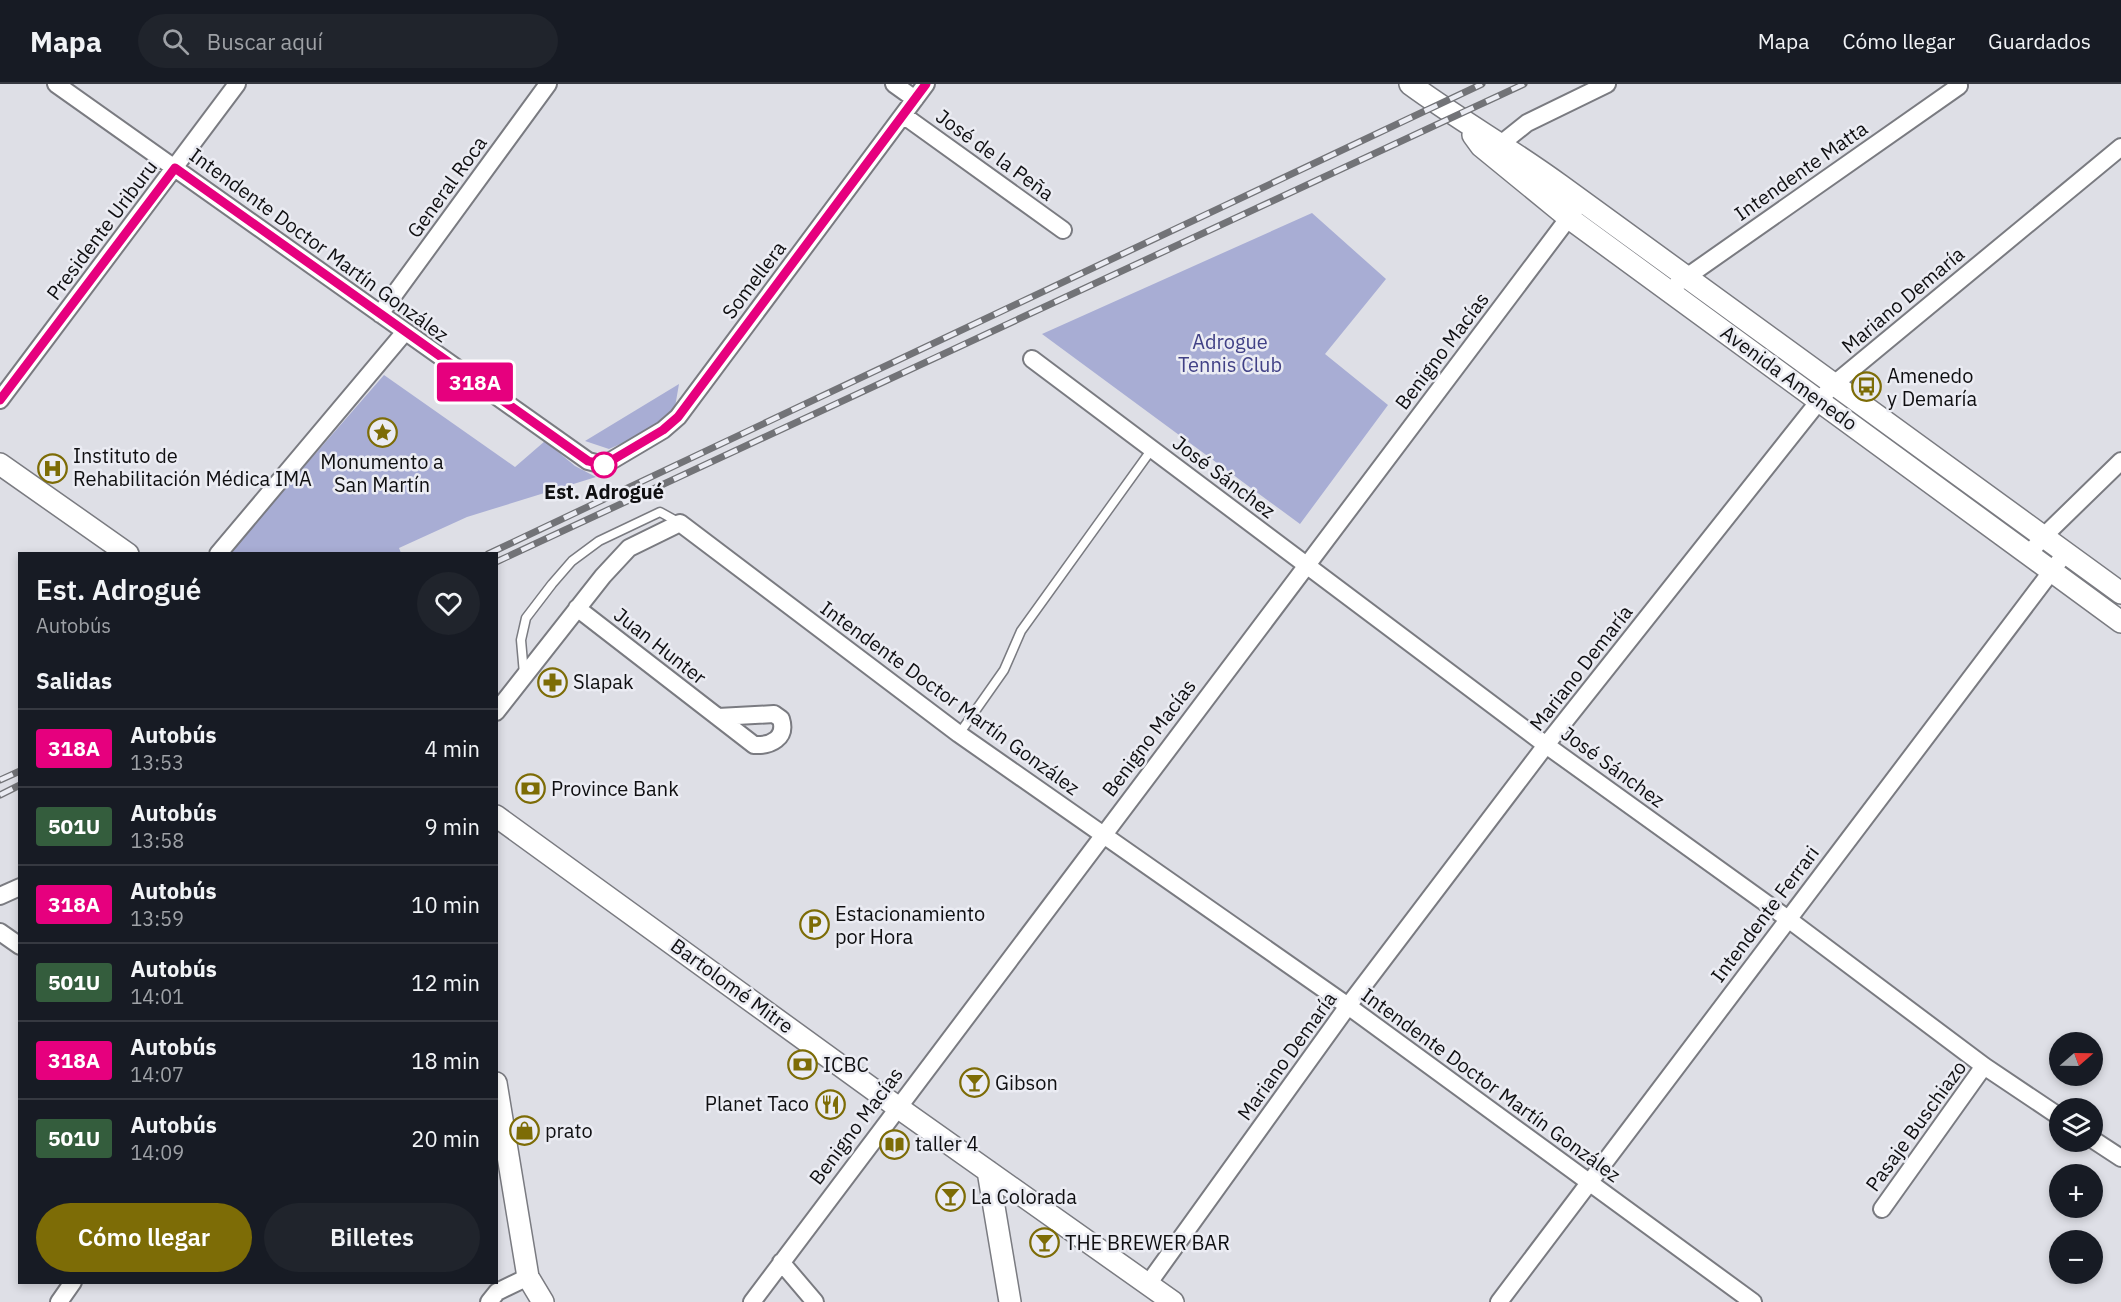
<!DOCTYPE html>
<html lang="es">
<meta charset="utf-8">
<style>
body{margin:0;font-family:"IBM Plex Sans",sans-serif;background:#20242c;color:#f1f3f6;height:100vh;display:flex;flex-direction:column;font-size:22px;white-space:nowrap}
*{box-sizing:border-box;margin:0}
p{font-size:20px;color:#9ea1a6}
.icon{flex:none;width:33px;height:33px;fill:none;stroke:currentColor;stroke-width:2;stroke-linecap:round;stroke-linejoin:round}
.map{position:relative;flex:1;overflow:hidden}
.panel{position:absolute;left:18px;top:468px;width:480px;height:732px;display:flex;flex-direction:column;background:#171b24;border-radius:0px;box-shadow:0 3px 9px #0003}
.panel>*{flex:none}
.badge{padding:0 12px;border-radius:4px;font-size:21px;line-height:39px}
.needle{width:39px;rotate:70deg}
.tools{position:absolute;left:2049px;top:948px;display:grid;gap:12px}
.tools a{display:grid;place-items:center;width:54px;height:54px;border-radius:50%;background:#171b24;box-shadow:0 3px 9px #0003;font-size:30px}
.map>.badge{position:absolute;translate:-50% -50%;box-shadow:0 0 0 3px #fff}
h2{padding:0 18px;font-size:22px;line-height:54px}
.round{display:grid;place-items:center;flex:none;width:63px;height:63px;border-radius:32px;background:#20242c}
.summary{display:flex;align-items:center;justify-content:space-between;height:102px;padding:0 18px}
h1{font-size:28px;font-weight:600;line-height:45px}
.action{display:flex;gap:12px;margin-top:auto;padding:12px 18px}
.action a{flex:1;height:69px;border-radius:36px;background:#7d6c06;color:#fff;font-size:24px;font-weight:600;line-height:69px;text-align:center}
.action a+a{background:#20242c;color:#f1f3f6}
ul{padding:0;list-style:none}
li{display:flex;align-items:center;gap:18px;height:78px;padding:0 18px;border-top:2px solid #363941}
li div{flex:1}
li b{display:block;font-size:22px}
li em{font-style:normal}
li .badge{min-width:66px;font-weight:700;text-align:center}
header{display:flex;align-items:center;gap:36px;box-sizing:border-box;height:84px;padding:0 30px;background:#171b24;border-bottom:2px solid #363941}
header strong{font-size:28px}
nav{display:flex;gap:33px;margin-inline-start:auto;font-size:21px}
.search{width:420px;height:54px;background:#20242c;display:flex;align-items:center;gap:15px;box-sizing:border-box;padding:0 21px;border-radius:33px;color:#9ea1a6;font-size:22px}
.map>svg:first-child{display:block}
.green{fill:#a8add4}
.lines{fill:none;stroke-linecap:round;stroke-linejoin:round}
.service-casing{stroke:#7a7b81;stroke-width:11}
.minor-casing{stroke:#7a7b81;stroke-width:20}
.tertiary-casing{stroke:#7a7b81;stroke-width:24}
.service{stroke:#fff;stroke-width:8}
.minor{stroke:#fff;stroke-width:16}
.tertiary{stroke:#fff;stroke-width:21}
.rail-casing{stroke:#727377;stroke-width:7}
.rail{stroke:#ebecf3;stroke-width:4.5;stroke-dasharray:14;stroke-linecap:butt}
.line-casing{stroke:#fff;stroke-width:14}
.line{stroke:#e6007e;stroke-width:9}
.stop-dot{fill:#fff;stroke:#e6007e;stroke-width:3}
.labels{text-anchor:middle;stroke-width:5;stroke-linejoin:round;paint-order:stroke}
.street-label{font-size:20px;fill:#0f0f11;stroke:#ebecf3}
.park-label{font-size:20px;fill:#414186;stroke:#ebecf3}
.poi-label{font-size:20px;fill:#0f0f11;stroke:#ebecf3;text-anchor:start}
.stop-label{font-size:20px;font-weight:bold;fill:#0f0f11;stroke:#ebecf3}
</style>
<header>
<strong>Mapa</strong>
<div class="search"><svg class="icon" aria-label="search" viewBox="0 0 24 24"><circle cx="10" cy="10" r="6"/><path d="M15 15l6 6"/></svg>Buscar aquí</div>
<nav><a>Mapa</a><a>Cómo llegar</a><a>Guardados</a></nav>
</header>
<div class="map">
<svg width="2121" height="1218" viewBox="0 0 2121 1218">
<rect width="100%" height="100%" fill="#dedfe6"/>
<path class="green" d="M 1312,129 L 1386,195 L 1325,270 L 1388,321 L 1300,440 L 1042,250 Z
M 384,291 L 515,383 L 545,357 L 575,382 L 596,393 L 467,433 L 399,464 L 401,469 L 228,470 Z
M 679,300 L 675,323 L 645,349 L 609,365 L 585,357 Z"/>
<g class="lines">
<defs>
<path id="service" d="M 524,590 L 521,556 L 526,534 L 552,500 L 572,477 L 599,457 L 660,428 L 680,439
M 959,650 L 1004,586 L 1021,547 L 1152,365"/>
<path id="minor" d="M 56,0 L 588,377 L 604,381 L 663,346 L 678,333 L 926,0
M 894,0 L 915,15
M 903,31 L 1063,146
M 1502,59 L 1527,39 L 1607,0
M 1678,199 L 1959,2
M 380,230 L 548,0
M 1032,275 L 1546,661 L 1788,835 L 1984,982 L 2060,1033
M 0,316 L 237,0
M 218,470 L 404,249
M 2029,470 L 2044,452 L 2121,377
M 577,524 L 754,661 C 771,662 787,654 781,635 L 774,630 L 718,633
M 496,628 L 603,492 L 629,464 L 680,439 L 959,650 L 1348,922 L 1753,1218
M 0,812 L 20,803
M 0,848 L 20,862
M 2092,1055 L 2121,1074
M 1882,1125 L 1984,982
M 781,1178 L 815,1218
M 1148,1200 L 1348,922 L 1546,661 L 1819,317 L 1833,301 L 2121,63
M 59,1218 L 73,1198
M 489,1218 L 497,1208 L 528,1193
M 752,1218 L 1576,124
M 1499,1218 L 2066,468"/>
<path id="tertiary" d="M 1410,0 C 1459,36 1511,65 1560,101 L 2121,509
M 1473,51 L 1481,62 L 1569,134 L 2121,538
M 0,380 L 128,470
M 496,732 L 896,1022 L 1173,1218
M 496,999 L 528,1193 L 543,1218
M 988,1087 L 1010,1218"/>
</defs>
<use href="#service" class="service-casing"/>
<use href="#minor" class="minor-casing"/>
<use href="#tertiary" class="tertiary-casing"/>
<use href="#service" class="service"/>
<use href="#minor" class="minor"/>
<use href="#tertiary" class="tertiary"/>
<defs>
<path id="rail" d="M 488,470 L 1482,0
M 496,478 L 1524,0
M 0,696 L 20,687
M 0,711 L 20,701"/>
</defs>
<use href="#rail" class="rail-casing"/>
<use href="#rail" class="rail"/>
</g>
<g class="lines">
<defs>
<path id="line" d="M 0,316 L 175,84 L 588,377 L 604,381 L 663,346 L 678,333 L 926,0"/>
</defs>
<use href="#line" class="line-casing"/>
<use href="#line" class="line"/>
</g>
<defs>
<symbol id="bus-ring" viewBox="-11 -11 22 22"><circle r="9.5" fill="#ebecf3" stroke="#7d6c06" stroke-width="1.5"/><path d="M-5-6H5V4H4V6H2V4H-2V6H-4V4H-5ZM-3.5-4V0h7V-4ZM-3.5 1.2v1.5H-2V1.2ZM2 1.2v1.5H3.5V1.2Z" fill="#7d6c06"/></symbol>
<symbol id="sight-ring" viewBox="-11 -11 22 22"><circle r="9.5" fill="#ebecf3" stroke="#7d6c06" stroke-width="1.5"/><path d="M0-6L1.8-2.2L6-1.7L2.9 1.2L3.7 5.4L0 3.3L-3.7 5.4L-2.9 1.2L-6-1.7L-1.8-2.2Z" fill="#7d6c06"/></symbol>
<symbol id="hospital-ring" viewBox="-11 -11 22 22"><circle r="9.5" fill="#ebecf3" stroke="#7d6c06" stroke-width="1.5"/><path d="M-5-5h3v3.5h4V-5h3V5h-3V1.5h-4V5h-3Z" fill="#7d6c06"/></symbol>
<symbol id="pharmacy-ring" viewBox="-11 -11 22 22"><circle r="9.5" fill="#ebecf3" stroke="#7d6c06" stroke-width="1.5"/><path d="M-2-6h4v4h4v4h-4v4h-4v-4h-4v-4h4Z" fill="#7d6c06"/></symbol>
<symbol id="bank-ring" viewBox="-11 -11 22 22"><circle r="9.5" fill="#ebecf3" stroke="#7d6c06" stroke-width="1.5"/><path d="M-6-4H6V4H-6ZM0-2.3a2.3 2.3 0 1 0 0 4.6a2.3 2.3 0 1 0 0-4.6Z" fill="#7d6c06"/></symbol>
<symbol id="parking-ring" viewBox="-11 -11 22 22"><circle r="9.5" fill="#ebecf3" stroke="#7d6c06" stroke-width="1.5"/><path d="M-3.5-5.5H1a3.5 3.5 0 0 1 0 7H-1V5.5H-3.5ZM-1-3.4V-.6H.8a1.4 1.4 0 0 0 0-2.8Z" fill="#7d6c06"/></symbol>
<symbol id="bar-ring" viewBox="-11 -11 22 22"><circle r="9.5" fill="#ebecf3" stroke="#7d6c06" stroke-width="1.5"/><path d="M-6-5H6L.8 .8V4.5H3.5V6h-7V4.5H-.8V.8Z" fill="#7d6c06"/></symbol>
<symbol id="restaurant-ring" viewBox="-11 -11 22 22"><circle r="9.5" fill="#ebecf3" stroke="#7d6c06" stroke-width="1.5"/><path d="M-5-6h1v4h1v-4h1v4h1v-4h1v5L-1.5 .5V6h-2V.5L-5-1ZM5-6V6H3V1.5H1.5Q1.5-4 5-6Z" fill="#7d6c06"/></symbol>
<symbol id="shop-ring" viewBox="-11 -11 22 22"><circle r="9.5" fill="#ebecf3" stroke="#7d6c06" stroke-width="1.5"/><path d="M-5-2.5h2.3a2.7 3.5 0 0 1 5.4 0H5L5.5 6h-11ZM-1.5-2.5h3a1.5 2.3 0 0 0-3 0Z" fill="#7d6c06"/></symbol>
<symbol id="library-ring" viewBox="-11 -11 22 22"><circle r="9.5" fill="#ebecf3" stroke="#7d6c06" stroke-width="1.5"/><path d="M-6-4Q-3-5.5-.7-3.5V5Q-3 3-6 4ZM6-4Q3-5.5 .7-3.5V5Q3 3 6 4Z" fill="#7d6c06"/></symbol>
</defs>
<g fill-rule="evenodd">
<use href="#bus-ring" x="1850" y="286" width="33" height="33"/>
<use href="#sight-ring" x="366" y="332" width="33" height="33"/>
<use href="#hospital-ring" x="36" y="368" width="33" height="33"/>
<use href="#pharmacy-ring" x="536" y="582" width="33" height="33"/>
<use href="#bank-ring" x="514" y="688" width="33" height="33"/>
<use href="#parking-ring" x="798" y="824" width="33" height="33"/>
<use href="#bank-ring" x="786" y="964" width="33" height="33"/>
<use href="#bar-ring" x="958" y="982" width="33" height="33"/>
<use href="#restaurant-ring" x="814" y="1004" width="33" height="33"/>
<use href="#shop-ring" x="508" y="1030" width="33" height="33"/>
<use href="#library-ring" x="878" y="1044" width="33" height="33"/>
<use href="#bar-ring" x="934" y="1096" width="33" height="33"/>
<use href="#bar-ring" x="1028" y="1142" width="33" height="33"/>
</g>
<circle class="stop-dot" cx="604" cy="381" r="12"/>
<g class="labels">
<g class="street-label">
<text transform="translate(995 71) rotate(36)" y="7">José de la Peña</text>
<text transform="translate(1801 87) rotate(-35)" y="7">Intendente Matta</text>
<text transform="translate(447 103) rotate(-54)" y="7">General Roca</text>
<text transform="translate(102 146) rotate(-53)" y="7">Presidente Uriburu</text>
<text transform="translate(319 161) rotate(36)" y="7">Intendente Doctor Martín González</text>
<text transform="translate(754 196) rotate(-53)" y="7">Somellera</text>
<text transform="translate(1903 216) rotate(-40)" y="7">Mariano Demaría</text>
<text transform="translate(1442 267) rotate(-53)" y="7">Benigno Macías</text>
<text transform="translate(1789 294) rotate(36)" y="7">Avenida Amenedo</text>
<text transform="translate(1224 393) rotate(37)" y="7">José Sánchez</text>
<text transform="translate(660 562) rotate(38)" y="7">Juan Hunter</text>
<text transform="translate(1581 584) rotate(-52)" y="7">Mariano Demaría</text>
<text transform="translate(950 614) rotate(36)" y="7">Intendente Doctor Martín González</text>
<text transform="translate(1149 654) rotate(-53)" y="7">Benigno Macías</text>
<text transform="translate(1613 683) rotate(36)" y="7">José Sánchez</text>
<text transform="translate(1765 830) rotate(-53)" y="7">Intendente Ferrari</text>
<text transform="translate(732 902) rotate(36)" y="7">Bartolomé Mitre</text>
<text transform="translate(1287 972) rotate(-54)" y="7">Mariano Demaría</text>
<text transform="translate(1491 1001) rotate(36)" y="7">Intendente Doctor Martín González</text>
<text transform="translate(856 1042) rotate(-53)" y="7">Benigno Macías</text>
<text transform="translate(1916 1042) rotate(-54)" y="7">Pasaje Buschiazo</text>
</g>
<g class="park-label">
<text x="1230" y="265">Adrogue<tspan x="1230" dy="23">Tennis Club</tspan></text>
</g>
<g class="poi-label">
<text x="1887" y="299">Amenedo<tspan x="1887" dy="23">y Demaría</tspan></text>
<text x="73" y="379">Instituto de<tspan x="73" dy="23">Rehabilitación Médica IMA</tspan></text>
<text x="382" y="385" text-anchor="middle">Monumento a<tspan x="382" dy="23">San Martín</tspan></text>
<text x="573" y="605">Slapak</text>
<text x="551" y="712">Province Bank</text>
<text x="835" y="837">Estacionamiento<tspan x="835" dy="23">por Hora</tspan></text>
<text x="823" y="988">ICBC</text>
<text x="995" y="1006">Gibson</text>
<text x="809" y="1027" text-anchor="end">Planet Taco</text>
<text x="545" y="1054">prato</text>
<text x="915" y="1067">taller 4</text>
<text x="971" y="1120">La Colorada</text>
<text x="1065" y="1166">THE BREWER BAR</text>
</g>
<g class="stop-label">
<text x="604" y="415">Est. Adrogué</text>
</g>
</g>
</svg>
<div class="tools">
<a><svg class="needle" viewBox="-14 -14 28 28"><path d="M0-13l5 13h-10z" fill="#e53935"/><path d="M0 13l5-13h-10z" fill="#9ea1a6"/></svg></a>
<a><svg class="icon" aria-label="layers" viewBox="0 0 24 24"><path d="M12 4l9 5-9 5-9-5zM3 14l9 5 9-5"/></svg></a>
<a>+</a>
<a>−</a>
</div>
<b class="badge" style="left:475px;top:298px;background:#e6007e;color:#fff">318A</b>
<section class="panel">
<div class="summary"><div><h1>Est. Adrogué</h1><p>Autobús</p></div><a class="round"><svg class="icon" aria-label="heart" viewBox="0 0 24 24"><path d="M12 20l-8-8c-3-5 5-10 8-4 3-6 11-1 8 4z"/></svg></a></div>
<h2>Salidas</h2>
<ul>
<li><span class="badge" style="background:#e6007e;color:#fff">318A</span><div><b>Autobús</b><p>13:53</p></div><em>4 min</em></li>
<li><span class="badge" style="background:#345d3d;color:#fff">501U</span><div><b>Autobús</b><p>13:58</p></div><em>9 min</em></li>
<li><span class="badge" style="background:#e6007e;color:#fff">318A</span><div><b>Autobús</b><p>13:59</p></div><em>10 min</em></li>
<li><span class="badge" style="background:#345d3d;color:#fff">501U</span><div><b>Autobús</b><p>14:01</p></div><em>12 min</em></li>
<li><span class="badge" style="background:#e6007e;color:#fff">318A</span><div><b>Autobús</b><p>14:07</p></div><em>18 min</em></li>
<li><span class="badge" style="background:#345d3d;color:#fff">501U</span><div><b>Autobús</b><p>14:09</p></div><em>20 min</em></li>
</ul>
<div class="action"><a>Cómo llegar</a><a>Billetes</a></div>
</section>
</div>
